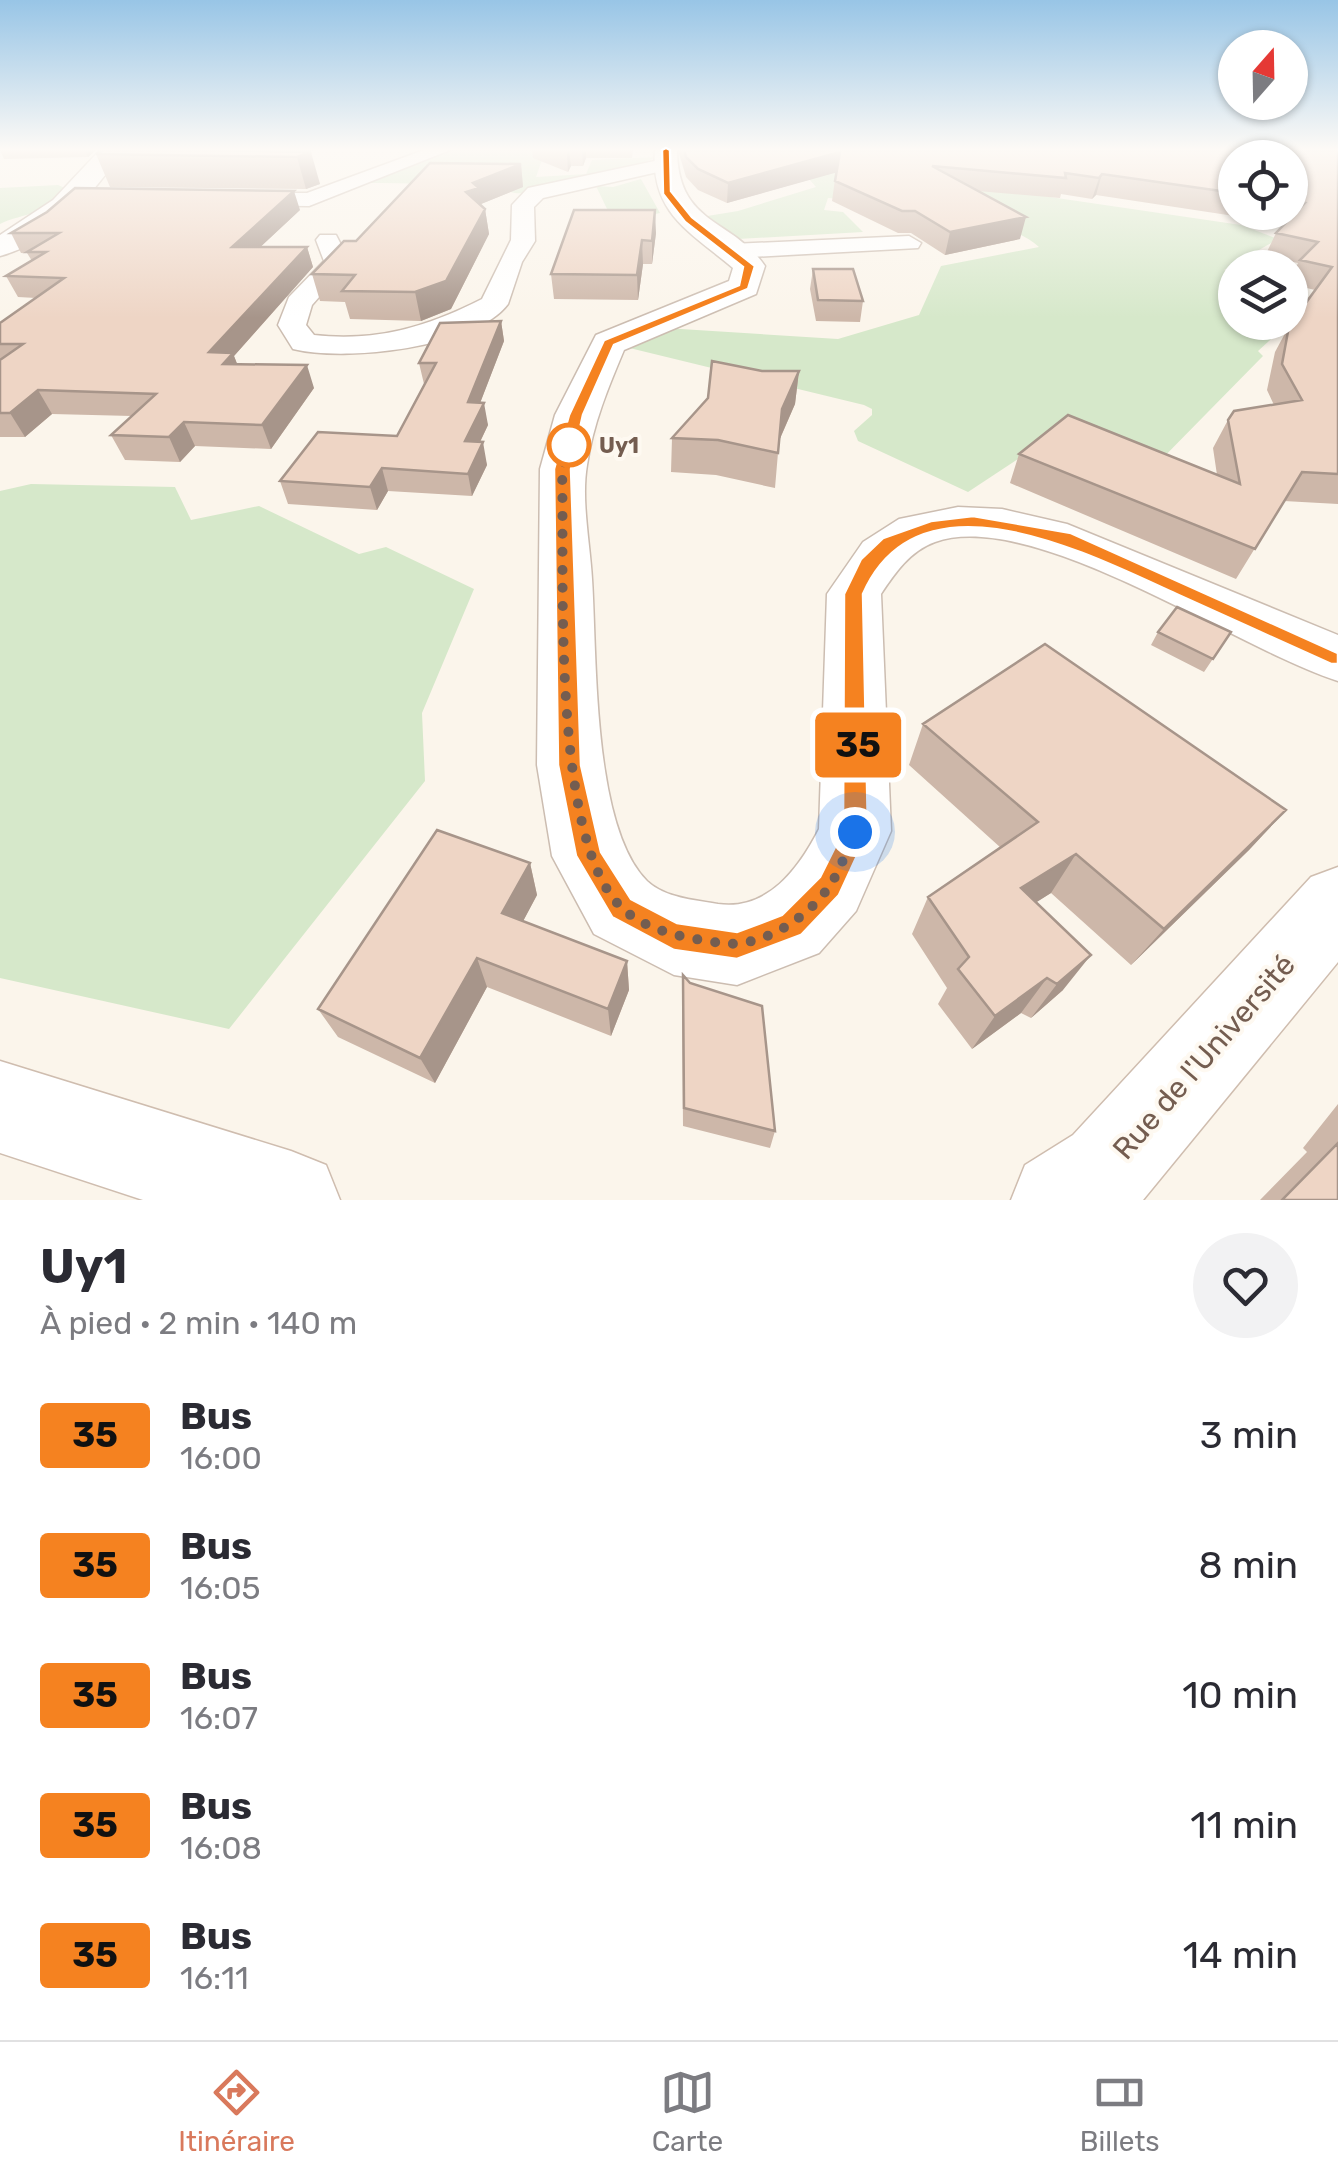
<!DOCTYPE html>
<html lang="fr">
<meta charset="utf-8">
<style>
body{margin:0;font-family:Rubik,sans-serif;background:#f2f2f3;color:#2b2b33;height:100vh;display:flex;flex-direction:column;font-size:38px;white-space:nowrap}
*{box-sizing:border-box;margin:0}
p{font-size:32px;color:#7c7c81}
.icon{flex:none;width:55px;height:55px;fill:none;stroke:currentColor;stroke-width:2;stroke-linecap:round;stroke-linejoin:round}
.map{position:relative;height:1200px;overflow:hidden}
.details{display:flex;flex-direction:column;background:#fff;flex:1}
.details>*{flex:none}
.badge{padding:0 20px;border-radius:8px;font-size:35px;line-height:65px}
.needle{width:65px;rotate:20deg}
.controls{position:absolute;left:1218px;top:30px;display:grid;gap:20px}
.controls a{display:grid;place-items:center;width:90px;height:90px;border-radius:50%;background:#fff;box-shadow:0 2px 8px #0004;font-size:50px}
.you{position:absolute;width:50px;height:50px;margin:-25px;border:8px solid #fff;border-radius:50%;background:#1a73e8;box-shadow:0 0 0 15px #1a73e833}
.map>.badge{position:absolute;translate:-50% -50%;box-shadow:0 0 0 5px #fff}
.round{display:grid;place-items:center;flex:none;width:105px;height:105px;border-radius:52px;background:#f2f2f3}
.overview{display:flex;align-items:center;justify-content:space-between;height:170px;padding:0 40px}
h1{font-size:48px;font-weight:700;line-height:75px}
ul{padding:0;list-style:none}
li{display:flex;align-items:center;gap:30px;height:130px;padding:0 40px}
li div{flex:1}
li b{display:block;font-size:38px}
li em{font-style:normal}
li .badge{min-width:110px;font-weight:700;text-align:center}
.tabs{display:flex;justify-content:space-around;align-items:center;height:140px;border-top:2px solid #e1e1e2;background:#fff;font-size:28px;color:#7c7c81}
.tabs a{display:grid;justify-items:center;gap:5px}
.tabs .selected{color:#d9795c}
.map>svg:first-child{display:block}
.green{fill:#d6e8ca}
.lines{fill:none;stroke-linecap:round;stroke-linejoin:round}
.minor-casing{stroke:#ccbdb1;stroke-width:3}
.tertiary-casing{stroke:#ccbdb1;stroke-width:3}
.secondary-casing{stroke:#cfbdaf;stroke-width:3}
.minor{fill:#fff;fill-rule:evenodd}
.tertiary{fill:#fff;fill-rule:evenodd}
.secondary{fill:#fff;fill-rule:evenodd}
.wall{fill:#cdb7a9;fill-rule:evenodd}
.shaded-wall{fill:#a7958a}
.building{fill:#eed5c5;stroke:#a7958a;stroke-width:2.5}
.line{fill:#f58220;stroke:#fff;stroke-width:2.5}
.walk{stroke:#745d50;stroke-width:10;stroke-dasharray:0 18}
.stop-dot{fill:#fff;stroke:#f58220;stroke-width:5}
.labels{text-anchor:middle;stroke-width:8;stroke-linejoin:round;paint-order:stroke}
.far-stop-label{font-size:22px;font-weight:bold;fill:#745d50;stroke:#fef9f1;text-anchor:start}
.near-street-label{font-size:30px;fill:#745d50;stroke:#fef9f1}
</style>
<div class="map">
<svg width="1338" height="1200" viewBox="0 0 1338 1200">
<rect width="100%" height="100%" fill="#fbf5eb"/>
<path class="green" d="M 441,150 L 534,150 L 532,154 L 544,154 L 536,177 L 586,174 L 592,160 L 657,157 C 638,166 533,197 515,193 C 464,184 414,183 361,183 Z
M 839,166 L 1241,225 L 1278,239 L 1224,270 L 1235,274 L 1235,322 L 1289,323 L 1258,351 L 1263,356 L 1150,471 L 1056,434 L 968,492 L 858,441 L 854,431 L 872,415 L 872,409 L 864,405 L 609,343 L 649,327 L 838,339 L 919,315 L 941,266 L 1039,247 C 1006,215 876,200 828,198 L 824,210 L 843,212 L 863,232 L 720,240 L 689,219 L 738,211 L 816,187 L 810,180 L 814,171 Z
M 641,179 L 660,213 L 645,216 L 608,211 L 596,186 L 613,187 Z
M 58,185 L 65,188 C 54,214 22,213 0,224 L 0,188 Z
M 31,484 L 175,487 L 191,520 L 259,506 L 359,554 L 386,547 L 474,589 L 422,713 L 425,781 L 229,1029 L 0,978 L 0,491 Z"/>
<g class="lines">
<defs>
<path id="minor" d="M 424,150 L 450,150 L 309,206 L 234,205 L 223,199 L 234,193 L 307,193 Z
M 664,159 L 671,161 L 671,169 L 543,198 L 534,207 L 535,241 L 522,262 L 508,304 C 475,348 345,362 293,349 L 278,325 L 289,297 L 324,261 L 316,240 L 320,235 L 336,235 L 350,262 L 312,305 L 306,325 L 314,335 C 376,342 427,327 482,299 L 511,240 L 512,205 L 528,188 Z
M 909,236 L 921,243 L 918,248 L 732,258 L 720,251 L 732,244 Z"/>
<path id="tertiary" d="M 100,150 L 123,150 C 96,191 51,243 0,256 L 0,235 L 53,200 Z
M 655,150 L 677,150 C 678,226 731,217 765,266 L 756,294 L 624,350 C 608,388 593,424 587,465 C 581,500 590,543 592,579 C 597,655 592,826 647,881 C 665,898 695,900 718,904 C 768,911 799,868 819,829 L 827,594 L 863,542 L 899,519 L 958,507 L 1002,509 L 1067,524 L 1338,635 L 1338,681 C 1239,650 1033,507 935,542 C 910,551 895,573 881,594 L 891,831 L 856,911 L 819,953 L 737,985 L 674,975 L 594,934 L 552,856 L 537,765 L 540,469 L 555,415 L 596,335 L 729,281 L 733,268 C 690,232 650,213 655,150 Z"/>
<path id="secondary" d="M 1338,867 L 1338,962 L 1143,1200 L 1011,1200 L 1025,1165 L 1073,1135 L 1311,877 Z
M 0,1061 L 291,1151 L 326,1165 L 340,1200 L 143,1200 L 0,1153 Z"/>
</defs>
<use href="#minor" class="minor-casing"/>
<use href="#tertiary" class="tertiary-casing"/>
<use href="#secondary" class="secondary-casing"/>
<use href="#minor" class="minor"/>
<use href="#tertiary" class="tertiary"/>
<use href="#secondary" class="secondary"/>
</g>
<path class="wall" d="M 0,150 L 96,150 L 88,157 L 4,159 Z
M 103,150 L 315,150 L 306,152 L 320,184 L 306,189 L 110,187 L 96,154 Z
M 532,150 L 633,150 L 632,158 L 586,158 L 583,166 L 571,166 L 568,172 L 533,158 Z
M 678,150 L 1338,150 L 1338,504 L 1284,501 L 1236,579 L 1010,483 L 1019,454 L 1217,475 L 1213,448 L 1228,420 L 1274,405 L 1267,390 L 1275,352 L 1289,326 L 1315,290 L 1290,284 L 1290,280 L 1298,263 L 1265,256 L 1276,233 L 1286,224 L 1096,195 L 1092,199 L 1061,194 L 1060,198 L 978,191 L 1020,239 L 945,255 L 911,233 L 898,233 L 832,201 L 836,172 L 727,203 L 698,190 L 686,177 ZM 1235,158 L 1290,158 L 1290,212 L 1235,212 Z
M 521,164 L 523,187 L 481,204 L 485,209 L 489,234 L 451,309 L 421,321 L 350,319 L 345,302 L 320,301 L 312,274 L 356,241 Z
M 300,210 L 260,247 L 307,247 L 313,267 L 234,356 L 237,364 L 314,388 L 271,449 L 195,446 L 180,462 L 125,460 L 111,435 L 132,416 L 52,414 L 25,437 L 0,437 L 0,323 L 36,298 L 18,297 L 6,276 L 32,261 L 27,253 L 21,253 L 11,233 Z
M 656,233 L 652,264 L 643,264 L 638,300 L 554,299 L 551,274 Z
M 813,269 L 863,301 L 860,322 L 816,321 L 810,289 Z
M 501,321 L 504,341 L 480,403 L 488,425 L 480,442 L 487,465 L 472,496 L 388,491 L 377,510 L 288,504 L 280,481 L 397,436 L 424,384 L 419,363 Z
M 762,371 L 799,371 L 795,404 L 779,441 L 775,488 L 716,475 L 671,472 L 672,438 L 708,398 Z
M 1158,632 L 1231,632 L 1204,672 L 1151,645 Z
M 923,724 L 1286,810 L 1249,850 L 1131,965 L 1051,893 L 1036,902 L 1063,990 L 1031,1018 L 1021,1013 L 972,1049 L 938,1004 L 947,988 L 912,934 L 928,897 L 1001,848 L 909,765 Z
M 530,863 L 537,895 L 523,921 L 627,961 L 629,990 L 611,1036 L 487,987 L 435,1083 L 338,1037 L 318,1009 Z
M 682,996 L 775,1131 L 770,1148 L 683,1126 Z
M 1338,1104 L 1338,1200 L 1260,1200 L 1307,1152 L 1303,1148 Z"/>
<path class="shaded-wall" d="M 85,150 L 96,150 L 88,157 Z
M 222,150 L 315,150 L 283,156 Z
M 569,150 L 571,166 L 568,172 L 567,154 Z
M 582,150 L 586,150 L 586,158 L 583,166 Z
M 311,152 L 320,184 L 306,189 L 297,157 Z
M 840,152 L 838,172 L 727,203 L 728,183 Z
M 521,164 L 523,187 L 481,204 L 482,211 L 466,192 L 473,183 Z
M 1102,174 L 1096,195 L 1092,199 L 1099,178 Z
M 294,191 L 300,210 L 239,267 L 232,247 Z
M 485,209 L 489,234 L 451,309 L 421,321 L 415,292 Z
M 655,210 L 656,233 L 652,264 L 652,241 Z
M 1026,217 L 1020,239 L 945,255 L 950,232 Z
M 642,240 L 643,264 L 638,300 L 637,275 Z
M 307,247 L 313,267 L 234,356 L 242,376 L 209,352 Z
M 501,321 L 504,341 L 472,424 L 468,402 Z
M 307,365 L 314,388 L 271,449 L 262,425 Z
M 799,371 L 795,404 L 778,443 L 782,409 Z
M 38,390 L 52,414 L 25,437 L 10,413 Z
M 484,403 L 488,425 L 470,463 L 465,441 Z
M 184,422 L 195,446 L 180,462 L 169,437 Z
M 483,442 L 487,465 L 472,496 L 468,474 Z
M 382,468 L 388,491 L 377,510 L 370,487 Z
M 1286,810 L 1249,850 L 1131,965 L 1164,929 Z
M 1076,854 L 1051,893 L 999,926 L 1021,888 Z
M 530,863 L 537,895 L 511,944 L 502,913 Z
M 1091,955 L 1063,990 L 1031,1018 L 1057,984 Z
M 477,958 L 487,987 L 435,1083 L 420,1058 Z
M 627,961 L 629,990 L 611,1036 L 608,1009 Z
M 1047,978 L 1021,1013 L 972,1049 L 995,1016 Z"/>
<path class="building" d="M 104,150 L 222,150 L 311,152 L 297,157 L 96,154 Z
M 684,150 L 1338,150 L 1338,474 L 1302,472 L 1255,549 L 1019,454 L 1068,415 L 1240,484 L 1228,420 L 1234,411 L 1302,400 L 1282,364 L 1289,326 L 1332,267 L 1300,260 L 1318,242 L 1276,233 L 1305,203 L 1290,201 L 1290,158 L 1235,158 L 1235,193 L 1102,174 L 1099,178 L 1065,173 L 1066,178 L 932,166 L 1026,217 L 950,232 L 915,211 L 902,211 L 835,181 L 840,152 L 728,183 L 698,169 L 686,157 Z
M 430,163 L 521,164 L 473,183 L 479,188 L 466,192 L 485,209 L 446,281 L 415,292 L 342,291 L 355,275 L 312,274 L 344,241 L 356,241 Z
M 75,188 L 294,191 L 232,247 L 307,247 L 209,352 L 233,353 L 223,364 L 307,365 L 262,425 L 184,422 L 169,437 L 111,435 L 156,394 L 38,390 L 10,413 L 0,413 L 0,360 L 23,344 L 0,344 L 0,323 L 64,278 L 6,276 L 46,252 L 27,252 L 59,233 L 11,233 L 47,212 Z
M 574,210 L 655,210 L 652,241 L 642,240 L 637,275 L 551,274 Z
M 813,269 L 853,269 L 863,301 L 818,300 Z
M 501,321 L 468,402 L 484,403 L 465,441 L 483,442 L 468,474 L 382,468 L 370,487 L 280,481 L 318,432 L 397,436 L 436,363 L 419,363 L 440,323 Z
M 712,361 L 762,371 L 799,371 L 782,409 L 778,453 L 718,440 L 672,438 L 708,398 Z
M 1177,607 L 1231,632 L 1213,659 L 1158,632 Z
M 1045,644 L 1286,810 L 1164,929 L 1076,854 L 1021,888 L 1091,955 L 1057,984 L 1047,978 L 995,1016 L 958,969 L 969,957 L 928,897 L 1038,822 L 923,724 Z
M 437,830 L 530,863 L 502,913 L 627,961 L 608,1009 L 477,958 L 420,1058 L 318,1009 Z
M 683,975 L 690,983 L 762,1006 L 775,1131 L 684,1108 Z
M 1338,1143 L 1338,1200 L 1282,1200 Z"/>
<linearGradient id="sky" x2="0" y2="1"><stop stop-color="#98c5e6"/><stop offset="0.47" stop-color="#fdfaf6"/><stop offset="1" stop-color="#fdfaf6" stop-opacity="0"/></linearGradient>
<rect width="1338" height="318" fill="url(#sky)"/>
<path class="line" d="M 666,148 L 670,150 L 671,191 L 692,217 L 755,266 L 748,289 L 614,345 L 583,415 L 571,469 L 581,765 L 601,852 L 631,899 L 677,923 L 737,932 L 782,915 L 820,877 L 843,831 L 844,594 L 861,559 L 883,538 L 931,521 L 973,516 L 1071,533 L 1338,653 L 1338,664 L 1331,664 C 1279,641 1228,617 1176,594 C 1088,554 919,466 863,594 L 868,832 L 839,895 L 801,935 L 737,959 L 674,950 L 612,917 L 576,856 L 558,765 L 554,469 L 569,415 L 604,340 L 739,285 L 743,267 L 685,222 L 663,194 L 662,150 Z"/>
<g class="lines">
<path class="walk" d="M 569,445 L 562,469 C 565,570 550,838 621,907 C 646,932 687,938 720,943 C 761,949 806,919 829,887 C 840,871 847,849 855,832"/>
</g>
<circle class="stop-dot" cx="569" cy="445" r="20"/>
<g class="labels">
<g class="far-stop-label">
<text x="599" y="453">Uy1</text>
</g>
<g class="near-street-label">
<text transform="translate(1204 1057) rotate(-49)" y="10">Rue de l'Université</text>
</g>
</g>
</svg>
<div class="controls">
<a><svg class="needle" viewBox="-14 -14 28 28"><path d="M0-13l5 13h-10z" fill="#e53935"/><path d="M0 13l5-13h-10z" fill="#7c7c81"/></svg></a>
<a><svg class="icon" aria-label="locate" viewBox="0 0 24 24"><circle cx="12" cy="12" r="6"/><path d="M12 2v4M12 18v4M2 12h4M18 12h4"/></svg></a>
<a><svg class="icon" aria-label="layers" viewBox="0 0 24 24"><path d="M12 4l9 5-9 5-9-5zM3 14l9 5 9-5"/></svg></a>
</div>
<div class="you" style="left:855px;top:832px"></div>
<b class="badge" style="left:858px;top:745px;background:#f58220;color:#111">35</b>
</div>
<section class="details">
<div class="overview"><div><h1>Uy1</h1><p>À pied · 2 min · 140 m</p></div><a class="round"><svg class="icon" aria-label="heart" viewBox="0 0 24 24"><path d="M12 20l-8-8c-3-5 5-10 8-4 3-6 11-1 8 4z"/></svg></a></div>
<ul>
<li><span class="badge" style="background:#f58220;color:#111">35</span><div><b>Bus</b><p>16:00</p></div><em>3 min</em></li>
<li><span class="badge" style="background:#f58220;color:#111">35</span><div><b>Bus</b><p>16:05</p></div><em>8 min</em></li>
<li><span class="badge" style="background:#f58220;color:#111">35</span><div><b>Bus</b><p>16:07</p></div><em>10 min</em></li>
<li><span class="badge" style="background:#f58220;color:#111">35</span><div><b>Bus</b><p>16:08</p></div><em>11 min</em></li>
<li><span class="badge" style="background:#f58220;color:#111">35</span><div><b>Bus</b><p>16:11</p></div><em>14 min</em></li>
</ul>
</section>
<nav class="tabs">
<a class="selected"><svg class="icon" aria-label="directions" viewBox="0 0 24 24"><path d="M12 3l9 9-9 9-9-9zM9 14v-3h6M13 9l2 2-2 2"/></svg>Itinéraire</a>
<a><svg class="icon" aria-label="map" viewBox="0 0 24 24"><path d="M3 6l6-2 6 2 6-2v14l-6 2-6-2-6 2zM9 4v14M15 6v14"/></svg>Carte</a>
<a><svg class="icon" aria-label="tickets" viewBox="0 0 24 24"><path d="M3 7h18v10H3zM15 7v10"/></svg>Billets</a>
</nav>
